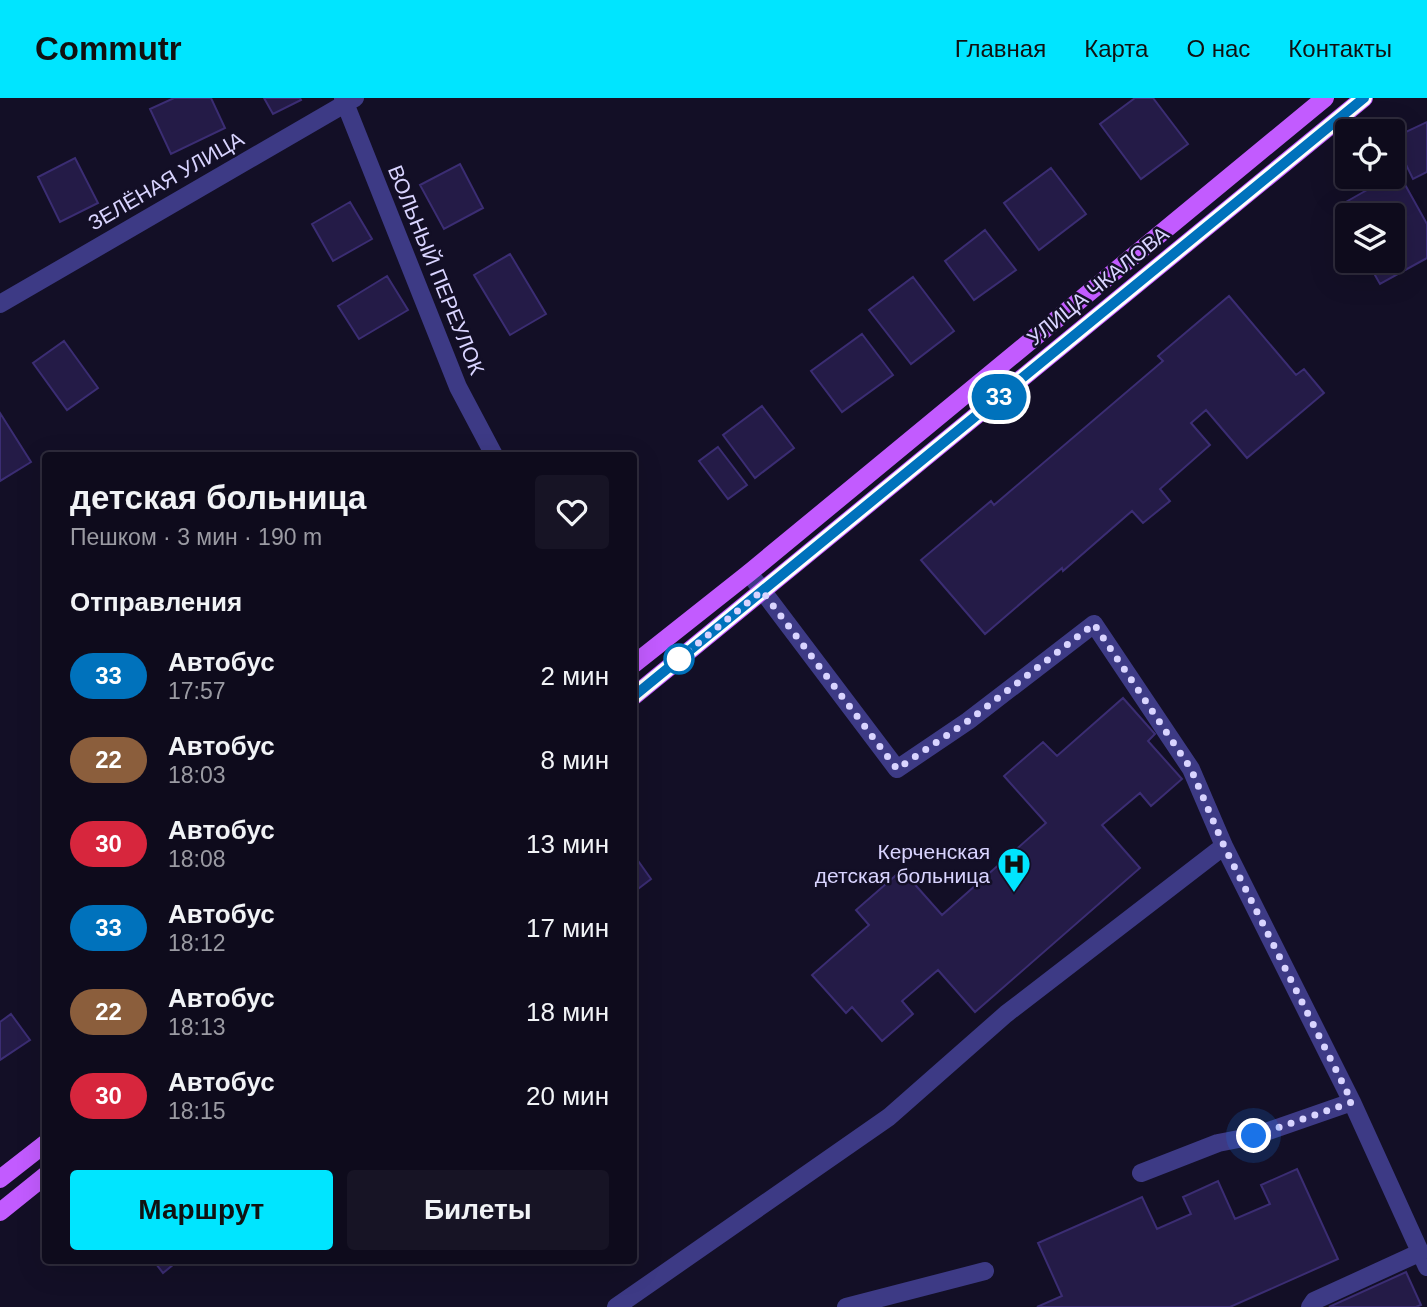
<!DOCTYPE html>
<html lang="ru">
<meta charset="utf-8">
<style>
body{margin:0;font-family:Helvetica,sans-serif;background:#171425;color:#f1f3f6;height:100vh;display:flex;flex-direction:column;font-size:26px;white-space:nowrap}
*{box-sizing:border-box;margin:0}
p{font-size:23px;color:#9b9ba3}
.icon{flex:none;width:38px;height:38px;fill:none;stroke:currentColor;stroke-width:2;stroke-linecap:round;stroke-linejoin:round}
.map{position:relative;flex:1;overflow:hidden}
.panel{position:absolute;left:42px;top:354px;width:595px;height:812px;display:flex;flex-direction:column;background:#0e0b1c;border-radius:7px;box-shadow:0 7px 28px #0002,0 0 0 2px #2e2b3b}
.panel>*{flex:none}
.badge{padding:0 14px;border-radius:23px;font-size:24px;line-height:46px}
.tools{position:absolute;left:1335px;top:21px;display:grid;gap:14px}
.tools a{display:grid;place-items:center;width:70px;height:70px;border-radius:7px;background:#0e0b1c;box-shadow:0 7px 28px #0002,0 0 0 2px #2e2b3b;font-size:35px}
.you{position:absolute;width:35px;height:35px;margin:-18px;border:5px solid #fff;border-radius:50%;background:#1a73e8;box-shadow:0 0 0 10px #1a73e833}
.map>.badge{position:absolute;translate:-50% -50%;box-shadow:0 0 0 4px #fff}
h2{padding:0 28px;font-size:26px;line-height:63px}
.round{display:grid;place-items:center;flex:none;width:74px;height:74px;border-radius:7px;background:#171425}
.overview{display:flex;align-items:center;justify-content:space-between;height:119px;padding:0 28px}
h1{font-size:33px;font-weight:700;line-height:52px}
.primary-button{display:flex;gap:14px;margin-top:auto;padding:14px 28px}
.primary-button a{flex:1;height:80px;border-radius:7px;background:#00e5ff;color:#111;font-size:28px;font-weight:700;line-height:80px;text-align:center}
.primary-button a+a{background:#171425;color:#f1f3f6}
ul{padding:0;list-style:none}
li{display:flex;align-items:center;gap:21px;height:84px;padding:0 28px}
li div{flex:1}
li b{display:block;font-size:26px}
li em{font-style:normal}
li .badge{min-width:77px;font-weight:700;text-align:center}
header{display:flex;align-items:center;gap:42px;box-sizing:border-box;height:98px;padding:0 35px;background:#00e5ff;color:#111}
header strong{font-size:33px}
nav{display:flex;gap:38px;margin-inline-start:auto;font-size:24px}
.map>svg:first-child{display:block}
.building{fill:#241b47;stroke:#3b2d73;stroke-width:2}
.lines{fill:none;stroke-linecap:round;stroke-linejoin:round}
.minor{stroke:#3d3a85;stroke-width:18}
.major{stroke:#c25bff;stroke-width:18}
.line-casing{stroke:#fff;stroke-width:16}
.line{stroke:#0072bc;stroke-width:10}
.walk{stroke:#d9d4ff;stroke-width:7;stroke-dasharray:0 12.6}
.stop-dot{fill:#fff;stroke:#0072bc;stroke-width:3.5}
.labels{text-anchor:middle;stroke-width:5;stroke-linejoin:round;paint-order:stroke}
.street-label{font-size:21px;fill:#d9d4ff;stroke:#130f26}
.poi-label{font-size:21px;fill:#d9d4ff;stroke:#130f26;text-anchor:end}
</style>
<header>
<strong>Commutr</strong>
<nav><a>Главная</a><a>Карта</a><a>О нас</a><a>Контакты</a></nav>
</header>
<div class="map">
<svg width="1427" height="1209" viewBox="0 0 1427 1209">
<rect width="100%" height="100%" fill="#130f26"/>
<path class="building" d="M 174,0 L 211,0 L 225,30 L 171,56 L 150,11 Z
M 264,0 L 300,0 L 301,2 L 273,16 Z
M 1135,0 L 1153,0 L 1188,46 L 1141,81 L 1100,26 Z
M 1427,24 L 1427,74 L 1413,81 L 1393,40 Z
M 75,60 L 98,105 L 60,124 L 38,79 Z
M 460,66 L 483,110 L 444,131 L 420,87 Z
M 1051,70 L 1086,116 L 1039,152 L 1004,105 Z
M 1398,74 L 1427,126 L 1427,160 L 1380,186 L 1367,163 L 1393,163 L 1393,117 L 1348,117 L 1348,128 L 1337,109 L 1390,79 L 1393,79 Z
M 350,104 L 372,141 L 333,163 L 312,126 Z
M 985,132 L 1016,172 L 974,202 L 945,163 Z
M 510,156 L 546,216 L 510,237 L 474,177 Z
M 387,178 L 408,212 L 359,241 L 338,208 Z
M 913,179 L 954,233 L 911,266 L 869,212 Z
M 1229,198 L 1296,277 L 1304,271 L 1324,295 L 1247,360 L 1206,312 L 1191,325 L 1210,347 L 1160,391 L 1170,403 L 1143,425 L 1132,413 L 1063,473 L 1062,470 L 985,536 L 921,462 L 991,403 L 994,407 L 1163,263 L 1158,258 Z
M 862,236 L 893,277 L 842,314 L 811,273 Z
M 64,243 L 98,290 L 67,312 L 33,265 Z
M 762,308 L 794,350 L 755,380 L 723,337 Z
M 0,315 L 31,364 L 0,383 Z
M 718,349 L 747,387 L 728,401 L 699,363 Z
M 1123,600 L 1155,636 L 1148,643 L 1182,681 L 1151,708 L 1140,695 L 1102,727 L 1140,770 L 975,914 L 938,872 L 902,903 L 913,916 L 882,943 L 852,909 L 846,915 L 812,877 L 869,827 L 856,812 L 902,772 L 942,817 L 1046,725 L 1004,678 L 1043,644 L 1057,658 Z
M 634,757 L 651,781 L 634,794 Z
M 11,916 L 30,942 L 0,962 L 0,924 Z
M 1297,1071 L 1338,1161 L 1230,1209 L 1037,1209 L 1062,1198 L 1038,1145 L 1142,1099 L 1157,1131 L 1191,1116 L 1183,1099 L 1218,1083 L 1235,1121 L 1270,1106 L 1261,1087 Z
M 153,1162 L 179,1162 L 163,1175 Z
M 1406,1174 L 1421,1207 L 1416,1209 L 1329,1209 Z"/>
<g class="lines">
<path class="minor" d="M 343,0 L 458,289 L 494,357
M 0,206 L 355,0
M 749,475 L 897,671 L 968,623 L 1094,526 L 1191,671 L 1224,748 L 1352,1004 L 1427,1169
M 1141,1075 L 1218,1045 L 1254,1038 L 1352,1004
M 616,1209 L 889,1019 L 1006,916 L 1224,748
M 846,1209 L 985,1173
M 1310,1209 L 1314,1203 L 1421,1154"/>
<path class="major" d="M 634,566 L 749,475 L 1325,0
M 634,598 L 1364,0
M 0,1081 L 46,1045
M 0,1114 L 46,1077"/>
</g>
<g class="lines">
<defs>
<path id="line" d="M 634,598 L 1364,0"/>
</defs>
<use href="#line" class="line-casing"/>
<use href="#line" class="line"/>
<path class="walk" d="M 679,561 L 762,493 L 897,671 L 968,623 L 1094,526 L 1191,671 L 1224,748 L 1352,1004 L 1254,1038"/>
</g>
<defs>
<symbol id="hospital-pin" viewBox="-11 -11 22 30"><path d="M0 17L-7.5 6A9.5 9.5 0 1 1 7.5 6Z" fill="#00e5ff" stroke="#130f26"/><path d="M-5-5h3v3.5h4V-5h3V5h-3V1.5h-4V5h-3Z" fill="#111"/></symbol>
</defs>
<g fill-rule="evenodd">
<use href="#hospital-pin" x="995" y="747" width="38" height="52"/>
</g>
<circle class="stop-dot" cx="679" cy="561" r="14"/>
<g class="labels">
<g class="street-label">
<text transform="translate(166 83) rotate(-30)" y="7">ЗЕЛЁНАЯ УЛИЦА</text>
<text transform="translate(436 172) rotate(68)" y="7">ВОЛЬНЫЙ ПЕРЕУЛОК</text>
<text transform="translate(1098 188) rotate(-39)" y="7">УЛИЦА ЧКАЛОВА</text>
</g>
<g class="poi-label">
<text x="990" y="761">Керченская<tspan x="990" dy="24">детская больница</tspan></text>
</g>
</g>
</svg>
<div class="tools">
<a><svg class="icon" aria-label="locate" viewBox="0 0 24 24"><circle cx="12" cy="12" r="6"/><path d="M12 2v4M12 18v4M2 12h4M18 12h4"/></svg></a>
<a><svg class="icon" aria-label="layers" viewBox="0 0 24 24"><path d="M12 4l9 5-9 5-9-5zM3 14l9 5 9-5"/></svg></a>
</div>
<div class="you" style="left:1254px;top:1038px"></div>
<b class="badge" style="left:999px;top:299px;background:#0072bc;color:#fff">33</b>
<section class="panel">
<div class="overview"><div><h1>детская больница</h1><p>Пешком · 3 мин · 190 m</p></div><a class="round"><svg class="icon" aria-label="heart" viewBox="0 0 24 24"><path d="M12 20l-8-8c-3-5 5-10 8-4 3-6 11-1 8 4z"/></svg></a></div>
<h2>Отправления</h2>
<ul>
<li><span class="badge" style="background:#0072bc;color:#fff">33</span><div><b>Автобус</b><p>17:57</p></div><em>2 мин</em></li>
<li><span class="badge" style="background:#8b5e3c;color:#fff">22</span><div><b>Автобус</b><p>18:03</p></div><em>8 мин</em></li>
<li><span class="badge" style="background:#d7263d;color:#fff">30</span><div><b>Автобус</b><p>18:08</p></div><em>13 мин</em></li>
<li><span class="badge" style="background:#0072bc;color:#fff">33</span><div><b>Автобус</b><p>18:12</p></div><em>17 мин</em></li>
<li><span class="badge" style="background:#8b5e3c;color:#fff">22</span><div><b>Автобус</b><p>18:13</p></div><em>18 мин</em></li>
<li><span class="badge" style="background:#d7263d;color:#fff">30</span><div><b>Автобус</b><p>18:15</p></div><em>20 мин</em></li>
</ul>
<div class="primary-button"><a>Маршрут</a><a>Билеты</a></div>
</section>
</div>
